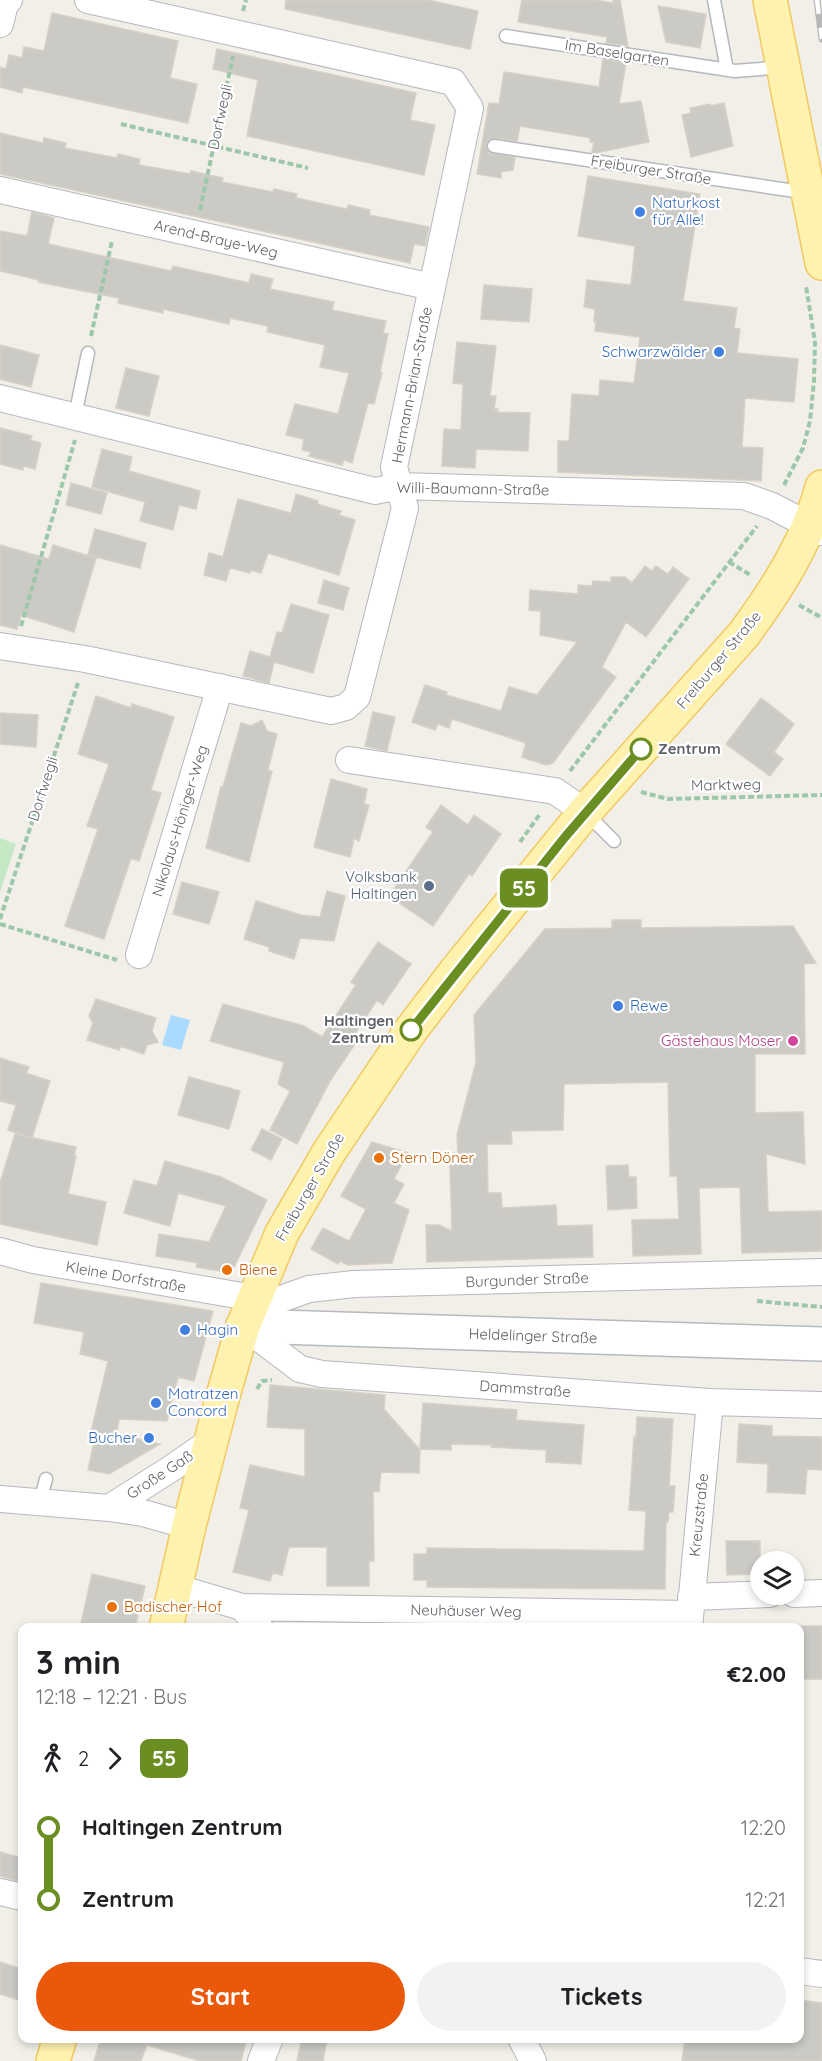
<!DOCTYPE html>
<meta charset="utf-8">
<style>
body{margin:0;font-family:Quicksand,sans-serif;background:#f2f2f2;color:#202124;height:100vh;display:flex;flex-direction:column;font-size:22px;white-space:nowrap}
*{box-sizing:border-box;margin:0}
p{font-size:20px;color:#757577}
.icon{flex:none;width:33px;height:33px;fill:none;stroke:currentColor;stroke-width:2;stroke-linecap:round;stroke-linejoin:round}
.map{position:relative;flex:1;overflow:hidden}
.details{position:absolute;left:18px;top:1623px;width:786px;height:420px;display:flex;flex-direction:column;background:#fff;border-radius:12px;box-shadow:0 3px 9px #0003}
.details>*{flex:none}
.badge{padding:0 12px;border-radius:9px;font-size:21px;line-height:39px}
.tools{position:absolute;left:750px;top:1551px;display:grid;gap:12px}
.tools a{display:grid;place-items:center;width:54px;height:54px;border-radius:50%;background:#fff;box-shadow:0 3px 9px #0003;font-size:30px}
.map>.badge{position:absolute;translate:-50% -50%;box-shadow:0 0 0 3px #fff}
.legs{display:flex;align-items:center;gap:9px;height:66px;padding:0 18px;font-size:20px}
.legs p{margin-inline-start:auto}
.summary{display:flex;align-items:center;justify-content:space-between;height:102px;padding:0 18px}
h1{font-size:33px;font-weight:700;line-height:45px}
.primary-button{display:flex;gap:12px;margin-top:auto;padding:12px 18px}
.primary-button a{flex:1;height:69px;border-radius:36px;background:#ea580c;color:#fff;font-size:24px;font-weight:700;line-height:69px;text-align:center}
.primary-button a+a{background:#f2f2f2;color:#202124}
ul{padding:0 18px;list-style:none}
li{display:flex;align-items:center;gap:21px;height:72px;font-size:22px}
li i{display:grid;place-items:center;width:9px;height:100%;margin:0 8px;background:currentColor}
li i::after{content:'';width:15px;height:15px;margin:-8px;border:4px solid;border-radius:50%;background:#fff}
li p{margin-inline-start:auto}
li:first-child i{background:linear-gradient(#0000 50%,currentColor 0)}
li:last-child i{background:linear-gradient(currentColor 50%,#0000 0)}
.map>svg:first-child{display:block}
.green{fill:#c5e8c5}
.water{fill:#aadaff}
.building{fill:#cccac5;stroke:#d6d1c6;stroke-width:1.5}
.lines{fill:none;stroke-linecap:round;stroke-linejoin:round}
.lane-casing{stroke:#b5b8bc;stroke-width:15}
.street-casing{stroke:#b5b8bc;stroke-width:28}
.secondary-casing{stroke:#b6babf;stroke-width:36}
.primary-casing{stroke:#f2c960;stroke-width:36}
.path{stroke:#9cc7a9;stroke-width:4;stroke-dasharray:6 3;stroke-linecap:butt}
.lane{stroke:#fff;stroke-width:12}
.street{stroke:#fff;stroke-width:26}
.secondary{stroke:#fff;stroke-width:33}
.primary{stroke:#fff2af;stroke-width:33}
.rail-casing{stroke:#b6b7b8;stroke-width:7}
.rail{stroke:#fff;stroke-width:4.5;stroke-dasharray:14;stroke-linecap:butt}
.line-1-casing{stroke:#fff;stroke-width:14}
.line-1{stroke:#6b8e23;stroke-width:9}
.shop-dot{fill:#3f7fe0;stroke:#fff;stroke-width:2}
.stop-1-dot{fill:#fff;stroke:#6b8e23;stroke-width:3}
.service-dot{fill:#5c6f8a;stroke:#fff;stroke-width:2}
.hotel-dot{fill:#d1479c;stroke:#fff;stroke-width:2}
.food-dot{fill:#e8710a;stroke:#fff;stroke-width:2}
.labels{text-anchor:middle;stroke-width:4.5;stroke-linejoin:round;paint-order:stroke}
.street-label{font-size:15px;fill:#5f6368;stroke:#fff}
.shop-label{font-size:15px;fill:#366cbe;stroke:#fff;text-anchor:start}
.stop-label{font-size:15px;font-weight:bold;fill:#5f6368;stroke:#fff;text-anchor:start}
.service-label{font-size:15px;fill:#4e5e75;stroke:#fff;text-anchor:end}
.hotel-label{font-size:15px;fill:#b23c85;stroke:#fff;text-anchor:end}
.food-label{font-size:15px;fill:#c56008;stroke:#fff;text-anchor:start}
</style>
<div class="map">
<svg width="822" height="2061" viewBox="0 0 822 2061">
<rect width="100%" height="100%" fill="#f1efe8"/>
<path class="green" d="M 0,838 L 16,844 L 0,892 Z"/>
<path class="water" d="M 171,1015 L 190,1020 L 181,1050 L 162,1045 Z"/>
<path class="building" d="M 286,0 L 428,0 L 478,11 L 470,49 L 285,9 Z
M 522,0 L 596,0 L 613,3 L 613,0 L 620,0 L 628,46 L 606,43 L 607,37 L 518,22 Z
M 658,6 L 706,14 L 700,48 L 666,42 Z
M 52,13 L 178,41 L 170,78 L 197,84 L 188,123 L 23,87 L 22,93 L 0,87 L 0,67 L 6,69 L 9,55 L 22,58 L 24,47 L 44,51 Z
M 217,49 L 416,93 L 410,120 L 435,125 L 424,175 L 247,136 L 258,80 L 213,69 Z
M 603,59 L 626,63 L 619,104 L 641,101 L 649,142 L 595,153 L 592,152 L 594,142 L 590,142 L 591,138 L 520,126 L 517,141 L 495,138 L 488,140 L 486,144 L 489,153 L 515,157 L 513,170 L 501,172 L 501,178 L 477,174 L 489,103 L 499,104 L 504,72 L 599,87 Z
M 724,103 L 733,146 L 691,157 L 682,115 L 691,113 L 690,108 L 710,104 L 711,106 Z
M 0,133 L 43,143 L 44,138 L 66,143 L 65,148 L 117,158 L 118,154 L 140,159 L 139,165 L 190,174 L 191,171 L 223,178 L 222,182 L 273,192 L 274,189 L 297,194 L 296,198 L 347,209 L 348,205 L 370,210 L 369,215 L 429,227 L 425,246 L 414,244 L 410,263 L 0,174 Z
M 588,176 L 700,194 L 683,301 L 737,308 L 734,328 L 740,329 L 737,353 L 798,359 L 794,402 L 745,398 L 742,447 L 763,448 L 761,481 L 558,472 L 558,441 L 569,441 L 572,394 L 599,396 L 600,380 L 634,383 L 640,337 L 595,331 L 596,322 L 594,322 L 595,309 L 584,307 L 587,280 L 631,285 L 635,246 L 578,236 Z
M 32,212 L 54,218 L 48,244 L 171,271 L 173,266 L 249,283 L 251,274 L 273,279 L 270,289 L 334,302 L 332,310 L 386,321 L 383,333 L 388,334 L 380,372 L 382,373 L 374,404 L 368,403 L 352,463 L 344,460 L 342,465 L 309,456 L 311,452 L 302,450 L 304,439 L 286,435 L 295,404 L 338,414 L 349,373 L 320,367 L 325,345 L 267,332 L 268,326 L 230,318 L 229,324 L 163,309 L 163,313 L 118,303 L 119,298 L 38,282 L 39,280 L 0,271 L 0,231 L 27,236 Z
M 484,285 L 532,289 L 529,322 L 481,319 Z
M 457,342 L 496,346 L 490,396 L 496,396 L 494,409 L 498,409 L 497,412 L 530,413 L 528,451 L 476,449 L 475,468 L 442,466 L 444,429 L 461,430 L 463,384 L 453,383 Z
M 0,345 L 39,355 L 31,387 L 0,379 Z
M 126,368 L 159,376 L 149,416 L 116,408 Z
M 0,428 L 32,436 L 30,440 L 41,443 L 35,469 L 24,466 L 23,470 L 0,464 Z
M 102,449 L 132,457 L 129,471 L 200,491 L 196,509 L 179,505 L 173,530 L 140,521 L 145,502 L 92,487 Z
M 71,483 L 107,493 L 101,514 L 66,505 Z
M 296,494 L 318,501 L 317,504 L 341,511 L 339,515 L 355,520 L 339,575 L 268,553 L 261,573 L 251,570 L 250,573 L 230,568 L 226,581 L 204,575 L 209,553 L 223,557 L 238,499 L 291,513 Z
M 95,529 L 146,543 L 140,568 L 88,555 Z
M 0,545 L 49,559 L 53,545 L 96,558 L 74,632 L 21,615 L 17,629 L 0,625 Z
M 645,566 L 652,571 L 656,566 L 668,574 L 673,567 L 689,579 L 646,637 L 626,622 L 602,667 L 616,677 L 553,763 L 546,765 L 522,757 L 526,743 L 452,719 L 449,728 L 438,724 L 435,730 L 412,722 L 425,685 L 447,692 L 446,695 L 501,711 L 509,687 L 537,695 L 577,642 L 540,635 L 541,611 L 529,610 L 530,590 L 578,594 L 578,585 L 592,586 L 593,581 L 611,582 L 611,577 L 625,577 L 632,583 Z
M 324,580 L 349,588 L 343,610 L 318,603 Z
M 291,604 L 329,615 L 313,673 L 274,662 L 269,683 L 243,676 L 250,651 L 270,657 L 277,632 L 282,633 Z
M 96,696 L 131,708 L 132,704 L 174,717 L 151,790 L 161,793 L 139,861 L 131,858 L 104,939 L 65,926 L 98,829 L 87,826 L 109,764 L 78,754 Z
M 761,698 L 794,724 L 774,752 L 783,759 L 770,776 L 726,744 Z
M 373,712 L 395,717 L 387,751 L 365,746 Z
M 0,713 L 38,715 L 36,747 L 0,744 Z
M 262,720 L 267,731 L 277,734 L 268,770 L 272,771 L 249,862 L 206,848 L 221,786 L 223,787 L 241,723 L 251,726 Z
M 331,779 L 367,789 L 364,804 L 369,805 L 359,841 L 354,838 L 350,857 L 314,847 Z
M 441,805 L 468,825 L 474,815 L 501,834 L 472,876 L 469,874 L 433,926 L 389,896 L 433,832 L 426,827 Z
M 182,882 L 219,892 L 209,924 L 173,914 Z
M 327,891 L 345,896 L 334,941 L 300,938 L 294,959 L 269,951 L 269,947 L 244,939 L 256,901 L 301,915 L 320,917 Z
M 612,920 L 641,920 L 641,928 L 793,926 L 816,963 L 804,964 L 805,1054 L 755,1054 L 755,1113 L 803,1112 L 805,1164 L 766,1154 L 768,1212 L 822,1211 L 822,1251 L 742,1253 L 740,1187 L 699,1188 L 701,1254 L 633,1256 L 632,1220 L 679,1219 L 677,1176 L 670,1176 L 668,1082 L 564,1084 L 563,1130 L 511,1131 L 512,1144 L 487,1144 L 488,1193 L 501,1193 L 502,1208 L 556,1205 L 557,1226 L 592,1225 L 593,1257 L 427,1262 L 426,1225 L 439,1225 L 452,1231 L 450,1167 L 453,1153 L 458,1154 L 457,1135 L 476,1062 L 474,1015 L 545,929 L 612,928 Z
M 378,942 L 411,964 L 383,1005 L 377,1000 L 350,1041 L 355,1044 L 330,1081 L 297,1144 L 270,1130 L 290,1091 L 278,1084 L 284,1062 L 210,1041 L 223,1004 L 304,1026 L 322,1037 L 356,985 L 351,982 Z
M 96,999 L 156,1018 L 152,1031 L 158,1042 L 147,1045 L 144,1054 L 120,1046 L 119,1050 L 87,1040 L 93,1023 L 89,1016 Z
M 0,1058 L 29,1067 L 26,1073 L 50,1081 L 32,1138 L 8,1130 L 16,1105 L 0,1101 Z
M 189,1077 L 240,1091 L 229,1129 L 178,1115 Z
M 262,1129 L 282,1139 L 271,1160 L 251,1150 Z
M 15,1134 L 76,1147 L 74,1156 L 76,1156 L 68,1194 L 106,1202 L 97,1245 L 0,1224 L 0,1183 Z
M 372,1142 L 408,1153 L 394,1179 L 404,1184 L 394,1203 L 409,1210 L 392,1263 L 348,1265 L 340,1261 L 338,1264 L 311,1249 L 323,1228 L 349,1241 L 366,1209 L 341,1196 Z
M 165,1161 L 221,1177 L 267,1200 L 231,1273 L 196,1267 L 198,1263 L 156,1256 L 159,1234 L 209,1242 L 226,1206 L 178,1193 L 170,1226 L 124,1213 L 134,1180 L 157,1186 Z
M 628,1165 L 629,1177 L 636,1177 L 637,1208 L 608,1210 L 606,1166 Z
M 41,1283 L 213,1311 L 194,1381 L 178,1377 L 167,1421 L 119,1419 L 117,1434 L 160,1444 L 109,1474 L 88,1470 L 96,1433 L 91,1432 L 108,1361 L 80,1354 L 84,1332 L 34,1323 Z
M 270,1385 L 385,1395 L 384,1409 L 420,1450 L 419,1473 L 381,1472 L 379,1492 L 373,1491 L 374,1561 L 369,1561 L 369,1586 L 327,1586 L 327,1547 L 289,1547 L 282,1575 L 273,1573 L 270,1581 L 233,1572 L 249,1510 L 240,1508 L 250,1465 L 305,1477 L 305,1429 L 267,1427 Z
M 423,1403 L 517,1410 L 516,1420 L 584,1425 L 581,1464 L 546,1462 L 546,1450 L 491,1447 L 492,1445 L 451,1444 L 451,1450 L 420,1449 Z
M 637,1417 L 673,1419 L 669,1486 L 675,1486 L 673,1512 L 669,1512 L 668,1522 L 666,1522 L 665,1589 L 427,1587 L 427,1580 L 414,1580 L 414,1554 L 427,1554 L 427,1548 L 644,1551 L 646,1511 L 629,1510 L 634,1437 L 636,1438 Z
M 739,1424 L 772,1426 L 772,1436 L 822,1437 L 822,1470 L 807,1469 L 805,1494 L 767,1492 L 768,1464 L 737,1462 Z
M 726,1541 L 760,1541 L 760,1574 L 727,1575 Z
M 92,1574 L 145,1586 L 135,1628 L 80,1628 Z
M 800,1626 L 822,1626 L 822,1679 L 800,1679 Z
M 0,1852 L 22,1858 L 22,1882 L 0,1876 Z
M 0,1962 L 22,1969 L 22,2001 L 0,1994 Z
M 800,2000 L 822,2003 L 822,2061 L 682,2061 L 685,2038 L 800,2038 Z
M 101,2038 L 247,2038 L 241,2061 L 200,2061 L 147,2045 L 141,2061 L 94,2061 Z
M 302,2038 L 327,2038 L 323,2061 L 297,2061 Z"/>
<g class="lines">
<defs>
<path id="lane" d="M 714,0 L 727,70
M 506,36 L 735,71 L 761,69 L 782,66
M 494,146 L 808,193
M 75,416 L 88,353
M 585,812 L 614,841
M 40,1502 L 46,1479"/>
<path id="street" d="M 0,24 L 5,4 L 9,0
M 0,190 L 432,287
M 0,398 L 375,491 L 400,486 L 744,496 L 772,506 L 822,532
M 0,646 L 85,659 L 331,711 L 346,707 L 357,697 L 405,508 L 394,467 L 470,108 L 453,82 L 88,0
M 349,760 L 555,791 L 585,812
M 139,955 L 220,687
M 0,1251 L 33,1260 L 254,1298
M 822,1272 L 354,1284 L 309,1289 L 281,1299 L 243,1326 L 300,1369 L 322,1374 L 710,1402 L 822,1405
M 0,1499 L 109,1508 L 143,1513 L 189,1526
M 109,1508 L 172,1468 L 211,1441
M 174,1587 L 242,1607 L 260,1628
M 794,1594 L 822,1593
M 691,1597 L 770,1594
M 242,1607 L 690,1614
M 689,1628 L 710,1402
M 0,1892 L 22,1897
M 800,1971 L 822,1974
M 521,2038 L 533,2061
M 261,2061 L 270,2038"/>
<path id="secondary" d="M 243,1326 L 822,1344"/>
<path id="primary" d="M 770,0 L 822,263
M 166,1628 L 189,1526 L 221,1403 L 243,1326 L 282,1233 L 329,1152 L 411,1030 L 456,971 L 585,812 L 744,634 C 777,589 808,541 822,487
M 53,2061 L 60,2038"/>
</defs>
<use href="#lane" class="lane-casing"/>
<use href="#street" class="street-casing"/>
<use href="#secondary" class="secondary-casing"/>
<use href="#primary" class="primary-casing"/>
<path class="path" d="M 243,11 L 246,0
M 121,124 L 308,168
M 200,210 L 233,56
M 91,336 L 112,241
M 784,485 L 803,448 L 810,421 L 814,381 L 815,342 L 806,286
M 729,562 L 752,576
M 799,605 L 822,618
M 21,626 L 75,440
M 570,771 L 757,526
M 641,792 L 668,799 L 822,795
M 520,842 L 540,814
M 0,919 L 78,683
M 0,924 L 117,960
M 757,1301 L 822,1307
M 257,1389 L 262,1381 L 272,1380"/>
<use href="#lane" class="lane"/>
<use href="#street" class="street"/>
<use href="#secondary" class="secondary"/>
<use href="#primary" class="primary"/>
<defs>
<path id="rail" d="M 817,0 L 822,39"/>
</defs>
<use href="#rail" class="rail-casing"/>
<use href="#rail" class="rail"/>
</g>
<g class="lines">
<defs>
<path id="line-1" d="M 411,1030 L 565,837 L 641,749"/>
</defs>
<use href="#line-1" class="line-1-casing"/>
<use href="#line-1" class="line-1"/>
</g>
<g class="shop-dot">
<circle cx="640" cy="212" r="6"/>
<circle cx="719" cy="352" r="6"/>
<circle cx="618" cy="1006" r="6"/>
<circle cx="185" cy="1330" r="6"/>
<circle cx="156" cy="1403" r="6"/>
<circle cx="149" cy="1438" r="6"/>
</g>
<g class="stop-1-dot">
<circle cx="641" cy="749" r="10"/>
<circle cx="411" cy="1030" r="10"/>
</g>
<circle class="service-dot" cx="429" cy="886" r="6"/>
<circle class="hotel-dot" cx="793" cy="1041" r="6"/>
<g class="food-dot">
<circle cx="379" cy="1158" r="6"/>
<circle cx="227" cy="1270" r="6"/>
<circle cx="112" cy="1607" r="6"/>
</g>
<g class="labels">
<g class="street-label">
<text transform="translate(617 53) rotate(9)" y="5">Im Baselgarten</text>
<text transform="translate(220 117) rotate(-78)" y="5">Dorfwegli</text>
<text transform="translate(651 170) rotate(9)" y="5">Freiburger Straße</text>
<text transform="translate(216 239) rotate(13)" y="5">Arend-Braye-Weg</text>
<text transform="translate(412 385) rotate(-79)" y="5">Hermann-Brian-Straße</text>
<text transform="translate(473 489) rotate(1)" y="5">Willi-Baumann-Straße</text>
<text transform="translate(719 660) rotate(-50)" y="5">Freiburger Straße</text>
<text transform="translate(726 785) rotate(-1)" y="5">Marktweg</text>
<text transform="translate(43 789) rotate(-72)" y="5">Dorfwegli</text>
<text transform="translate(180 821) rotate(-73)" y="5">Nikolaus-Höniger-Weg</text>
<text transform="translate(310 1187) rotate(-60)" y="5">Freiburger Straße</text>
<text transform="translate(126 1277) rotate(10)" y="5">Kleine Dorfstraße</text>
<text transform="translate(527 1280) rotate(-2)" y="5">Burgunder Straße</text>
<text transform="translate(533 1336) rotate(2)" y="5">Heldelinger Straße</text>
<text transform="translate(525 1389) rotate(4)" y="5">Dammstraße</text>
<text transform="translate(160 1475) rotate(-33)" y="5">Große Gaß</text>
<text transform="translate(699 1515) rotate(-84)" y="5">Kreuzstraße</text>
<text transform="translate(466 1611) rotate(1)" y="5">Neuhäuser Weg</text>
</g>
<g class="shop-label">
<text x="652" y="208">Naturkost<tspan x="652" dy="17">für Alle!</tspan></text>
<text x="707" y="357" text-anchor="end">Schwarzwälder</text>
<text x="630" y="1011">Rewe</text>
<text x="197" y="1335">Hagin</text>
<text x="168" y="1399">Matratzen<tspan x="168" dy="17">Concord</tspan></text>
<text x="137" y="1443" text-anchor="end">Bucher</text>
</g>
<g class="stop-label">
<text x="658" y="754">Zentrum</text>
<text x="394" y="1026" text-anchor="end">Haltingen<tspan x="394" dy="17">Zentrum</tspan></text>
</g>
<g class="service-label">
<text x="417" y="882">Volksbank<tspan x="417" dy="17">Haltingen</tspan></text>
</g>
<g class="hotel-label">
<text x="781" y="1046">Gästehaus Moser</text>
</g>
<g class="food-label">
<text x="391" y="1163">Stern Döner</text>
<text x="239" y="1275">Biene</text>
<text x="124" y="1612">Badischer Hof</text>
</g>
</g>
</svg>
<div class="tools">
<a><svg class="icon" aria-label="layers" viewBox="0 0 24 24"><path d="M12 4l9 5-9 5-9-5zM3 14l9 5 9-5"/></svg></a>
</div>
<b class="badge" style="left:524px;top:888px;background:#6b8e23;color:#fff">55</b>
<section class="details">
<div class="summary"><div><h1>3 min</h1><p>12:18 – 12:21 · Bus</p></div><b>€2.00</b></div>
<div class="legs"><svg class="icon" aria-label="walk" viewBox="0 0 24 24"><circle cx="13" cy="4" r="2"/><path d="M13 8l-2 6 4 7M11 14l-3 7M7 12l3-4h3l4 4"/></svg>2<svg class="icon" aria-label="forward" viewBox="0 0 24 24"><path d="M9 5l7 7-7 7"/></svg><b class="badge" style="background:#6b8e23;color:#fff">55</b></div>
<ul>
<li><i style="color:#6b8e23"></i><b>Haltingen Zentrum</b><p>12:20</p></li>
<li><i style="color:#6b8e23"></i><b>Zentrum</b><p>12:21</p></li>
</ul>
<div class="primary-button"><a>Start</a><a>Tickets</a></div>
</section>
</div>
